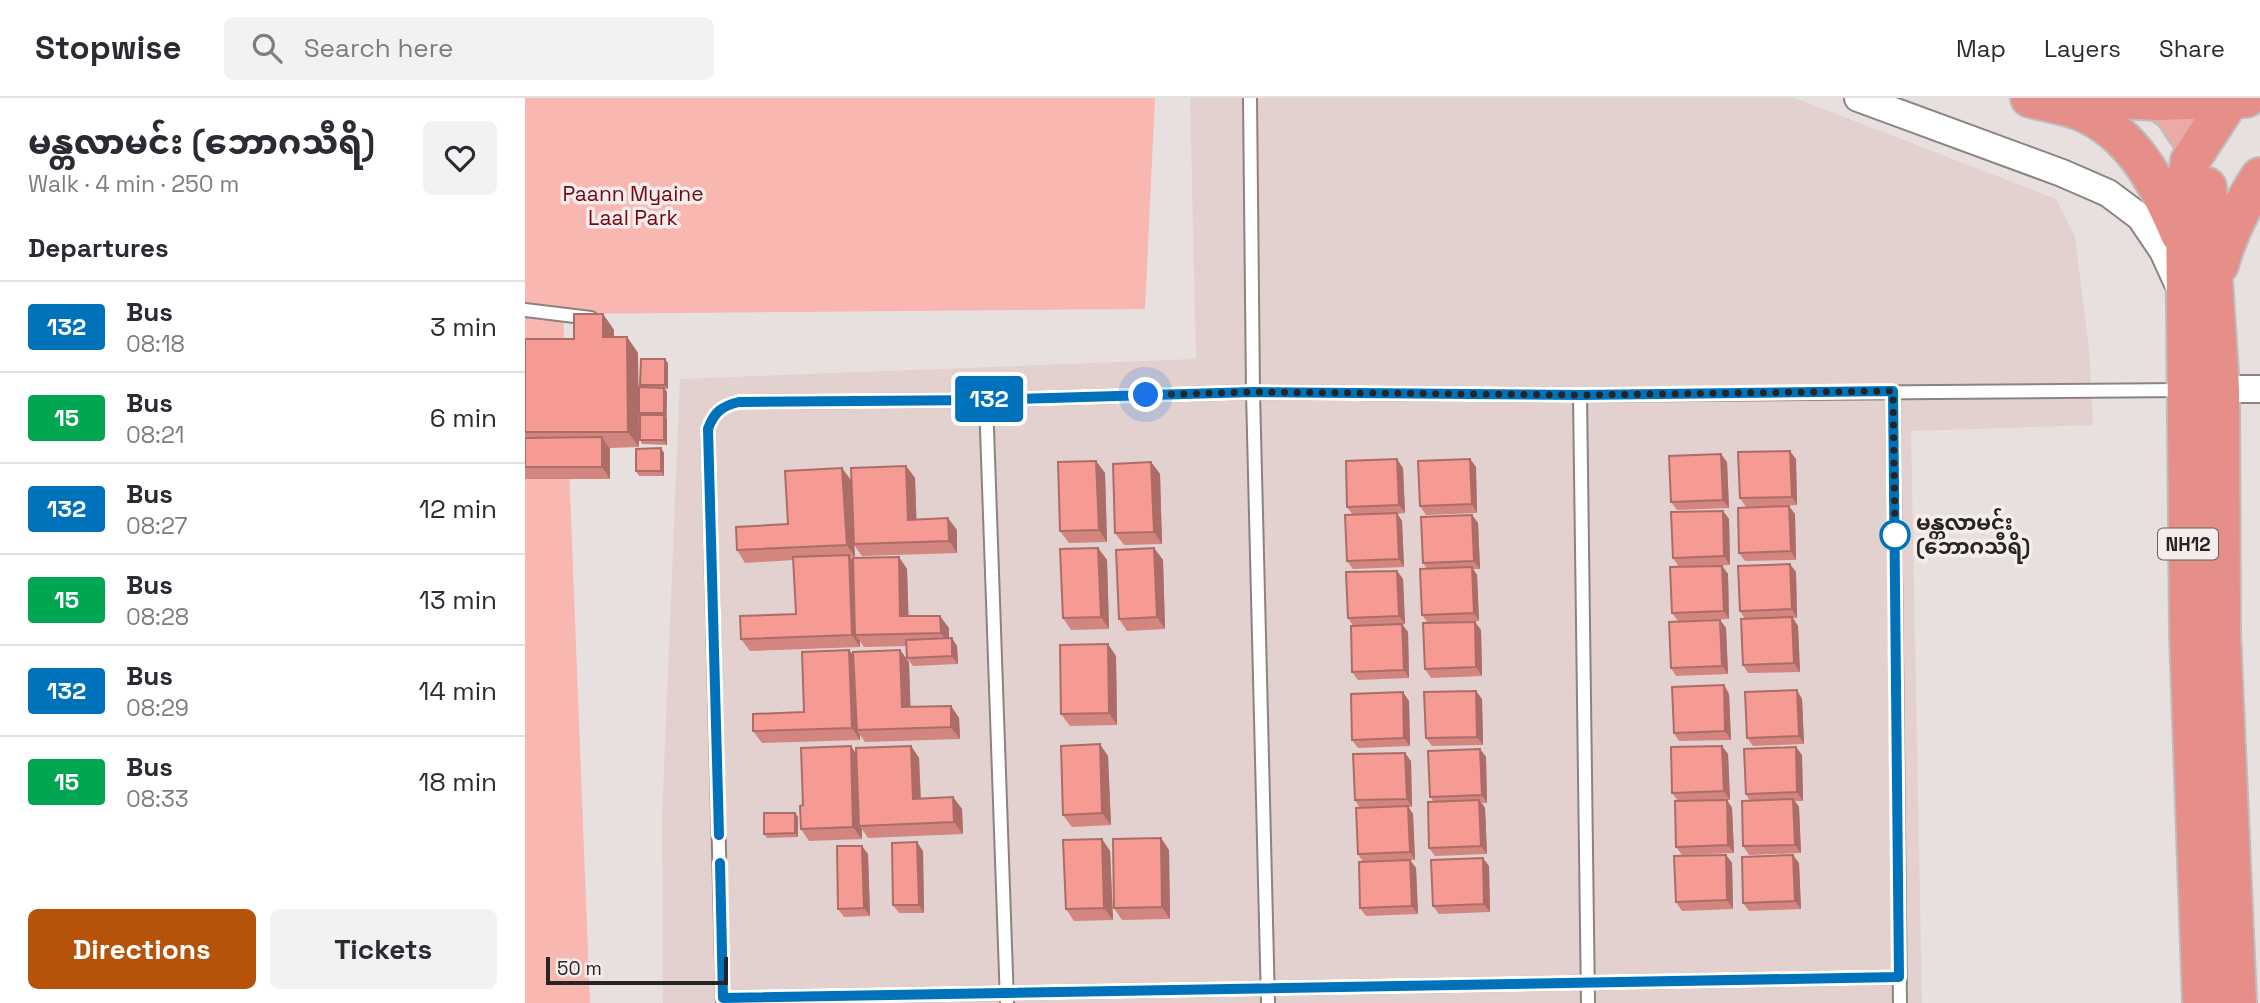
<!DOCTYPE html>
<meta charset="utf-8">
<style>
body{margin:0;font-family:"Space Grotesk","Noto Sans Myanmar",sans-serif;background:#f2f2f3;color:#2b2b33;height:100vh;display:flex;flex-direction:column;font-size:26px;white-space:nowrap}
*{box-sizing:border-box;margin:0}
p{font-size:23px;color:#7c7c81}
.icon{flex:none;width:38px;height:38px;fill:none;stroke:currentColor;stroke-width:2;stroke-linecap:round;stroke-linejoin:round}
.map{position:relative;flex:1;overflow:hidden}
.details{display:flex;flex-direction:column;background:#fff;width:525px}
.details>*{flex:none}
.badge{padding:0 14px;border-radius:5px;font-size:24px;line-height:46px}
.scale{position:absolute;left:21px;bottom:18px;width:182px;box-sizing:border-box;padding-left:7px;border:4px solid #272424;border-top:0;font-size:19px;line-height:24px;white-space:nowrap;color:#272424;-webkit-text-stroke:5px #f5edec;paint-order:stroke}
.you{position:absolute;width:35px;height:35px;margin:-18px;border:5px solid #fff;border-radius:50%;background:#1a73e8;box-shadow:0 0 0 10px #1a73e833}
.map>.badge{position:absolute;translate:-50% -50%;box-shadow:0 0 0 4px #fff}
h2{padding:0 28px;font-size:26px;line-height:63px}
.round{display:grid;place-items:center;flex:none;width:74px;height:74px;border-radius:10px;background:#f2f2f3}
.head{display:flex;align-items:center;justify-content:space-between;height:119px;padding:0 28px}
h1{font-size:33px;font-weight:800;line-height:52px}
.primary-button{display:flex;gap:14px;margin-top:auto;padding:14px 28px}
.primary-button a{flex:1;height:80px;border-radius:10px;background:#b45309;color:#fff;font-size:28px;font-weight:800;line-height:80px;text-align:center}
.primary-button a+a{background:#f2f2f3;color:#2b2b33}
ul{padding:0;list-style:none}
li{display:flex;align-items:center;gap:21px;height:91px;padding:0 28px;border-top:2px solid #e1e1e2}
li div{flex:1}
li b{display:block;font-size:26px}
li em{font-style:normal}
li .badge{min-width:77px;font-weight:700;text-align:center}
header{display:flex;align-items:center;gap:42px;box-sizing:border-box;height:98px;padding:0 35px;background:#fff;border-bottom:2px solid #e1e1e2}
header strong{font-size:33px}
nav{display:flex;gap:38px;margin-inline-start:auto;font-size:24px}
.search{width:490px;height:63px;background:#f2f2f3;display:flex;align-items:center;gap:18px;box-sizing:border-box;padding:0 24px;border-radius:10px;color:#7c7c81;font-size:26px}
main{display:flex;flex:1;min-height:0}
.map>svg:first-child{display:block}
.built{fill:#e2d1cf}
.green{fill:#f8b7b1}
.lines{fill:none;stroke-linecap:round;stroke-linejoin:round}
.service-casing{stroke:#8b8382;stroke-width:16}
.minor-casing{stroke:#8b8382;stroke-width:30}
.primary-casing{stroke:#bebdbd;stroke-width:42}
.trunk-casing{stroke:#bebdbd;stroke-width:42}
.service{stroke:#fff;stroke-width:12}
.minor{stroke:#fff;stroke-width:26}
.primary{stroke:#ecaaa6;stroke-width:38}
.trunk{stroke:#e68e88;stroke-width:38}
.wall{fill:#d3857f}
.shaded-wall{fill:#ac6c68}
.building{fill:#f59b94;stroke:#ac6c68;stroke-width:2}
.line-casing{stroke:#fff;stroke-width:16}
.line{stroke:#0072bc;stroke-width:10}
.walk{stroke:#272424;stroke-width:7;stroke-dasharray:0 12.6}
.stop-dot{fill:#fff;stroke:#0072bc;stroke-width:3.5}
.labels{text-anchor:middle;stroke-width:7;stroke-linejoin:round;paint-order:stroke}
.shield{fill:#f5edec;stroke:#656060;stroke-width:2}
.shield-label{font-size:19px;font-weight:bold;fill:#272424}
.park-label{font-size:21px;fill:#740610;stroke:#f5edec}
.stop-label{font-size:21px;font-weight:bold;fill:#272424;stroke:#f5edec;text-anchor:start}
</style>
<header>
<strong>Stopwise</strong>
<div class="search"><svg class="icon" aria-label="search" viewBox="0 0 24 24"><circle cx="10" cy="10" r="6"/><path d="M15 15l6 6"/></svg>Search here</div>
<nav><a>Map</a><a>Layers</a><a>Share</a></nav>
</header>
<main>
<section class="details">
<div class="head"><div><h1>မန္တလာမင်း (ဘောဂသီရိ)</h1><p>Walk · 4 min · 250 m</p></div><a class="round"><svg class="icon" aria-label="heart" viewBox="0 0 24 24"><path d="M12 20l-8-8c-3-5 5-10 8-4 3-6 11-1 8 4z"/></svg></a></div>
<h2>Departures</h2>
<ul>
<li><span class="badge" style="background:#0072bc;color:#fff">132</span><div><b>Bus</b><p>08:18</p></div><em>3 min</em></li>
<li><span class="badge" style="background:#00a651;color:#fff">15</span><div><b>Bus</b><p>08:21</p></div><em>6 min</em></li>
<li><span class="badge" style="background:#0072bc;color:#fff">132</span><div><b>Bus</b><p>08:27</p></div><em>12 min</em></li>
<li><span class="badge" style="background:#00a651;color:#fff">15</span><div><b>Bus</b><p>08:28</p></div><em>13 min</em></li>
<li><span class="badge" style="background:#0072bc;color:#fff">132</span><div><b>Bus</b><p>08:29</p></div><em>14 min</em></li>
<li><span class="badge" style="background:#00a651;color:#fff">15</span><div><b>Bus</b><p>08:33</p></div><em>18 min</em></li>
</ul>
<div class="primary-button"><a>Directions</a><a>Tickets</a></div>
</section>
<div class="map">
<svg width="1735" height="905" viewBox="0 0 1735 905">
<rect width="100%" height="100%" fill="#e8e0df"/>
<path class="built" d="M 665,0 L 1270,0 L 1531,101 L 1550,139 L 1564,250 L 1568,327 L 1386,333 L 1397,905 L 138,905 L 137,718 L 155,281 L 671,261 Z"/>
<path class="green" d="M 0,0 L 630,0 L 620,211 L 38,216 L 65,905 L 0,905 Z"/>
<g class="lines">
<defs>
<path id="service" d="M 725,0 L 728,294 L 743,905
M 0,212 L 66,220
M 1368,293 L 1375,905
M 1055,297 L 1063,905
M 461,302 L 482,905
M 198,900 L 1374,879
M 198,905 L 183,331 C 189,314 197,308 214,304 L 461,302 L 728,294 L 1055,297 L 1657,292"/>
<path id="minor" d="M 1333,0 L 1537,75 L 1583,95 L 1615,119 L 1638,153 L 1655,190
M 1678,291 L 1735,291"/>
<path id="primary" d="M 1628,0 L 1648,13 L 1672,49"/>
<path id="trunk" d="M 1505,0 C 1521,4 1538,7 1553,12 C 1607,33 1634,86 1655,136
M 1579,0 L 1632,3 L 1721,0
M 1682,89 L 1695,291 L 1696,536 L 1712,905
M 1694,167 C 1703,134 1716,108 1735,79
M 1677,905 L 1664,536 L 1660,102 L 1665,63 L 1706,0"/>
</defs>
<use href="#service" class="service-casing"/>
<use href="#minor" class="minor-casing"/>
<use href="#primary" class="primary-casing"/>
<use href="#trunk" class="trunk-casing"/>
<use href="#service" class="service"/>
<use href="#minor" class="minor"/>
<use href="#primary" class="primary"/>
<use href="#trunk" class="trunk"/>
</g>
<path class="wall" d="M 78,216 L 89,232 L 89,239 L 102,239 L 113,255 L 114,349 L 84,350 L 85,351 L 85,381 L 0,381 L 0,241 L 49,241 Z
M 143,265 L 143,291 L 140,291 L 142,294 L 142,347 L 117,346 L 115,342 L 115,317 L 114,315 L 117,289 L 115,287 Z
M 136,350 L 139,355 L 139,378 L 114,378 L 111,373 Z
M 945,361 L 951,369 L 952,415 L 901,417 L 895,408 Z
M 1271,361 L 1272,407 L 1221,409 L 1215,400 Z
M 571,363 L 580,375 L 582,444 L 544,445 L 535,433 Z
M 626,364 L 635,376 L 637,446 L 599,447 L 590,435 Z
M 1202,364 L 1204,410 L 1152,412 L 1146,404 Z
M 381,368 L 390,380 L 391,422 L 432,432 L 432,455 L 337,458 L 329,447 L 330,459 L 325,459 L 329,464 L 374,459 L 382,471 L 383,518 L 424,530 L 424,540 L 432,548 L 433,566 L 388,568 L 382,560 L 382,548 L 339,549 L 335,543 L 335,549 L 225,553 L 216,541 L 271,516 L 268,462 L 220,465 L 212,452 L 263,426 L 326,382 L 328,421 Z
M 878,370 L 880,415 L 872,416 L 877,423 L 879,469 L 828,471 L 822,463 L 828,417 L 822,409 Z
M 1198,413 L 1204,421 L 1205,467 L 1154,469 L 1148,460 Z
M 1270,416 L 1271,462 L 1220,463 L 1214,455 Z
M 947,417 L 953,425 L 955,471 L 948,471 L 952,477 L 954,523 L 903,525 L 897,517 L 902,471 L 898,465 Z
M 573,450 L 582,462 L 584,531 L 546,532 L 538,520 Z
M 629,450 L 638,462 L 640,531 L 602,533 L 594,521 Z
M 1197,468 L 1203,476 L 1204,521 L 1153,523 L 1147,515 Z
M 872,473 L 878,481 L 880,526 L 877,527 L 883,534 L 884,580 L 833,582 L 827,574 L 828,528 L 823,520 Z
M 1271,474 L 1272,520 L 1268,520 L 1273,528 L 1275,574 L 1223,575 L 1218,567 L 1220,521 L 1215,513 Z
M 1195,522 L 1201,530 L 1203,576 L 1151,578 L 1146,570 Z
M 950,524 L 956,532 L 957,578 L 906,580 L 900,571 Z
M 324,552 L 329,558 L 375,552 L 384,564 L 385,609 L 426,608 L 434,620 L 435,641 L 340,644 L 335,637 L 335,642 L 237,645 L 228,633 L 279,614 Z
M 591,558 L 592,627 L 545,628 L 536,616 Z
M 1199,587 L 1204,596 L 1206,642 L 1154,643 L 1149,635 Z
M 951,593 L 957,601 L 958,647 L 907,648 L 901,640 Z
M 1277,601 L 1279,646 L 1228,648 L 1222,640 Z
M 884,603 L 885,648 L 833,650 L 827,642 Z
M 386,648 L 394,660 L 396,700 L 428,699 L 437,711 L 438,736 L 343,740 L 337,731 L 337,741 L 284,743 L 276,731 L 278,707 L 331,656 Z
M 1271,649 L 1277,657 L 1278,703 L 1270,703 L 1274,709 L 1276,755 L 1224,757 L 1218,748 L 1225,703 L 1221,696 Z
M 955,651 L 961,659 L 962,705 L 957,705 L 960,710 L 962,756 L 910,758 L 904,750 L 909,704 L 905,699 Z
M 1203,656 L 1205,702 L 1190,702 L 1202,702 L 1207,710 L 1209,755 L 1157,757 L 1151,749 L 1153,703 L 1147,695 Z
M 583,658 L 586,727 L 547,729 L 538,717 Z
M 886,663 L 887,709 L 883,709 L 888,716 L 890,762 L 885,762 L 891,770 L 893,816 L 841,818 L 835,810 L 838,764 L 833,756 L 835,710 L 830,702 Z
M 270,715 L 273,719 L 273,739 L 242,740 L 239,736 Z
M 636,740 L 644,752 L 645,821 L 597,822 L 589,810 Z
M 577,741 L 585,753 L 588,822 L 549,823 L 541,811 Z
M 398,753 L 399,815 L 374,815 L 368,807 Z
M 343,756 L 345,818 L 319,819 L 313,811 Z
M 1201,757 L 1207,765 L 1208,811 L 1157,813 L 1151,804 Z
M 1274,765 L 1276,811 L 1224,813 L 1218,805 Z
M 964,768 L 965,814 L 914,816 L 908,808 Z"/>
<path class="shaded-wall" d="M 78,216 L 89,232 L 89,255 L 78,239 Z
M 102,239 L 113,255 L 114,349 L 103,334 Z
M 140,261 L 143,265 L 143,291 L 140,287 Z
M 139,290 L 142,294 L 141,319 L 139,315 Z
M 139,317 L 142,321 L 142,347 L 139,342 Z
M 77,339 L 85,351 L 85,381 L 77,369 Z
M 136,350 L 139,355 L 139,378 L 136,373 Z
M 1265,353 L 1271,361 L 1272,407 L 1267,399 Z
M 1196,356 L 1202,364 L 1204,410 L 1198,402 Z
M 872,361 L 878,370 L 880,415 L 874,407 Z
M 945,361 L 951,369 L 952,415 L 947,406 Z
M 571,363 L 580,375 L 582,444 L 574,432 Z
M 626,364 L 635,376 L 637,446 L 629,434 Z
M 381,368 L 390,380 L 392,434 L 383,422 Z
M 317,370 L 326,382 L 330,459 L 322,447 Z
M 1264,408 L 1270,416 L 1271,462 L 1266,453 Z
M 1198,413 L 1204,421 L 1205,467 L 1199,458 Z
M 872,415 L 877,423 L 879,469 L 874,461 Z
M 947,417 L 953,425 L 955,471 L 949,463 Z
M 423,420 L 432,432 L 432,455 L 424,443 Z
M 573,450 L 582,462 L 584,531 L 576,519 Z
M 629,450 L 638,462 L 640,531 L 632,519 Z
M 324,457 L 332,469 L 330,537 L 335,543 L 335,549 L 327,537 Z
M 374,459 L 382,471 L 384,530 L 375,518 Z
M 1265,466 L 1271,474 L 1272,520 L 1267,511 Z
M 1197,468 L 1203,476 L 1204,521 L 1199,513 Z
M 947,469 L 952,477 L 954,523 L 949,515 Z
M 872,473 L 878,481 L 880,526 L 874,518 Z
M 415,518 L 424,530 L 424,547 L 416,535 Z
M 1267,519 L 1273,528 L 1275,574 L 1269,565 Z
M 1195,522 L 1201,530 L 1203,576 L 1197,568 Z
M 950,524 L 956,532 L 957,578 L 951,569 Z
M 877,526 L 883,534 L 884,580 L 879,572 Z
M 427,540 L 432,548 L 433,566 L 427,558 Z
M 583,546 L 591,558 L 592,627 L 584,615 Z
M 324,552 L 333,564 L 332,632 L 335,637 L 335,642 L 327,630 Z
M 375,552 L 384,564 L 386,621 L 377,609 Z
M 1199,587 L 1204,596 L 1206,642 L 1200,633 Z
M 1272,592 L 1277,601 L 1279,646 L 1274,638 Z
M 951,593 L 957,601 L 958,647 L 952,639 Z
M 878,594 L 884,603 L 885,648 L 879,640 Z
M 426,608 L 434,620 L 435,641 L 426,629 Z
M 575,646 L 583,658 L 586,727 L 577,715 Z
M 326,648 L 334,660 L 334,728 L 337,731 L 337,741 L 328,729 Z
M 386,648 L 394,660 L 396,713 L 388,701 Z
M 1197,648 L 1203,656 L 1205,702 L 1199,693 Z
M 1271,649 L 1277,657 L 1278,703 L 1272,694 Z
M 955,651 L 961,659 L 962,705 L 957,697 Z
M 880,655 L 886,663 L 887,709 L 882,701 Z
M 428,699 L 437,711 L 438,736 L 429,724 Z
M 1268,701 L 1274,709 L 1276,755 L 1270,747 Z
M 954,702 L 960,710 L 962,756 L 956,748 Z
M 1202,702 L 1207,710 L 1209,755 L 1203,747 Z
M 883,708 L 888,716 L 890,762 L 885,754 Z
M 270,715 L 273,719 L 273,739 L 270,735 Z
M 636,740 L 644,752 L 645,821 L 637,809 Z
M 577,741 L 585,753 L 588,822 L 579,810 Z
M 392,744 L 398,753 L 399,815 L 394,807 Z
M 337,748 L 343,756 L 345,818 L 339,810 Z
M 1201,757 L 1207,765 L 1208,811 L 1202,802 Z
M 1268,757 L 1274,765 L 1276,811 L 1270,803 Z
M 958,760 L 964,768 L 965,814 L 959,806 Z
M 885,762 L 891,770 L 893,816 L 887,808 Z"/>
<path class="building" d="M 49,216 L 78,216 L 78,239 L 102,239 L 103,334 L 0,334 L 0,241 L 49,241 Z
M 116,261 L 140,261 L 140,287 L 115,287 Z
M 114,289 L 139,290 L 139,315 L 114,315 Z
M 115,317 L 139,317 L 139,342 L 115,342 Z
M 77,339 L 77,369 L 0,369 L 0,340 Z
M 136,350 L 136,373 L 111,373 L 111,351 Z
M 1265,353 L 1267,399 L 1215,400 L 1213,354 Z
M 1196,356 L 1198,402 L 1146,404 L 1144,358 Z
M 872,361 L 874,407 L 822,409 L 821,363 Z
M 945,361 L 947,406 L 895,408 L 893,363 Z
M 571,363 L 574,432 L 535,433 L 533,364 Z
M 626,364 L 629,434 L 590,435 L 588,366 Z
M 381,368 L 383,422 L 423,420 L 424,443 L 329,446 L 326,370 Z
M 317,370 L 322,447 L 212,452 L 211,429 L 263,426 L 260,373 Z
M 1264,408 L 1266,453 L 1214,455 L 1213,410 Z
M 1198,413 L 1199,458 L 1148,460 L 1146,414 Z
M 872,415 L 874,461 L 822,463 L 820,417 Z
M 947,417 L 949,463 L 898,465 L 896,419 Z
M 573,450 L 576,519 L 538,520 L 535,451 Z
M 629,450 L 632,519 L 594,521 L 591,452 Z
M 324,457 L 327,537 L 216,541 L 215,518 L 271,516 L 268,459 Z
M 374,459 L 375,518 L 415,518 L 416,535 L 330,537 L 328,460 Z
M 1265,466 L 1267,511 L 1215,513 L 1213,468 Z
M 1197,468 L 1199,513 L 1147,515 L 1145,469 Z
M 947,469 L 949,515 L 897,517 L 895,471 Z
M 872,473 L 874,518 L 823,520 L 821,474 Z
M 1267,519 L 1269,565 L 1218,567 L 1216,521 Z
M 1195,522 L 1197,568 L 1146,570 L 1144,524 Z
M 950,524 L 951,569 L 900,571 L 898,525 Z
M 877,526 L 879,572 L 827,574 L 826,528 Z
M 427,540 L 427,558 L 382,560 L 381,542 Z
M 583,546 L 584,615 L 536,616 L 535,547 Z
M 324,552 L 327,630 L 228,633 L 228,616 L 279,614 L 277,554 Z
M 375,552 L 377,609 L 426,608 L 426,629 L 332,632 L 328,554 Z
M 1199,587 L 1200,633 L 1149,635 L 1147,589 Z
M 1272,592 L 1274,638 L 1222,640 L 1220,594 Z
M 951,593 L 952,639 L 901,640 L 899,594 Z
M 878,594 L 879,640 L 827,642 L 826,596 Z
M 575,646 L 577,715 L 538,717 L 536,648 Z
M 326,648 L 328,729 L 276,731 L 275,708 L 278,707 L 276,650 Z
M 386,648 L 388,701 L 428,699 L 429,724 L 334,728 L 331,650 Z
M 1197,648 L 1199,693 L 1147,695 L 1146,649 Z
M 1271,649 L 1272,694 L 1221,696 L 1219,651 Z
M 955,651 L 957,697 L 905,699 L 903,653 Z
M 880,655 L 882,701 L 830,702 L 828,656 Z
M 1268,701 L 1270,747 L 1218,748 L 1217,703 Z
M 954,702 L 956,748 L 904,750 L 903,704 Z
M 1202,702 L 1203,747 L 1151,749 L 1150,703 Z
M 883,708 L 885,754 L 833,756 L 831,710 Z
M 239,715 L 270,715 L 270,735 L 239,736 Z
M 636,740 L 637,809 L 589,810 L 588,741 Z
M 577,741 L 579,810 L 541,811 L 538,742 Z
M 392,744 L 394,807 L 368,807 L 367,745 Z
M 312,748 L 337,748 L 339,810 L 313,811 Z
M 1201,757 L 1202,802 L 1151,804 L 1149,758 Z
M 1268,757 L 1270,803 L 1218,805 L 1217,759 Z
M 958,760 L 959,806 L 908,808 L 906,762 Z
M 885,762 L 887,808 L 835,810 L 834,764 Z"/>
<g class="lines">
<defs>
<path id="line" d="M 194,737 L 183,331 C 189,314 197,308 214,304 L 461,302 L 728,294 L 1055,297 L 1368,293 L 1374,879 L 198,900 L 195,765"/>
</defs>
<use href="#line" class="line-casing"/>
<use href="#line" class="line"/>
<path class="walk" d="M 621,297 L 728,294 L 1055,297 L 1368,293 L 1370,437"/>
</g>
<circle class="stop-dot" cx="1370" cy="437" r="14"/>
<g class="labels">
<rect class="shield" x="1633" y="430.5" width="60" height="31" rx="5"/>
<g class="shield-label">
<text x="1663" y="453">NH12</text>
</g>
<g class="park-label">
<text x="108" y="103">Paann Myaine<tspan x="108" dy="24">Laal Park</tspan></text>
</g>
<g class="stop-label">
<text x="1391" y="432">မန္တလာမင်း<tspan x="1391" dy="24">(ဘောဂသီရိ)</tspan></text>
</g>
</g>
</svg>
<div class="scale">50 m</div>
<div class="you" style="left:621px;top:297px"></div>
<b class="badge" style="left:464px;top:301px;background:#0072bc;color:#fff">132</b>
</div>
</main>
